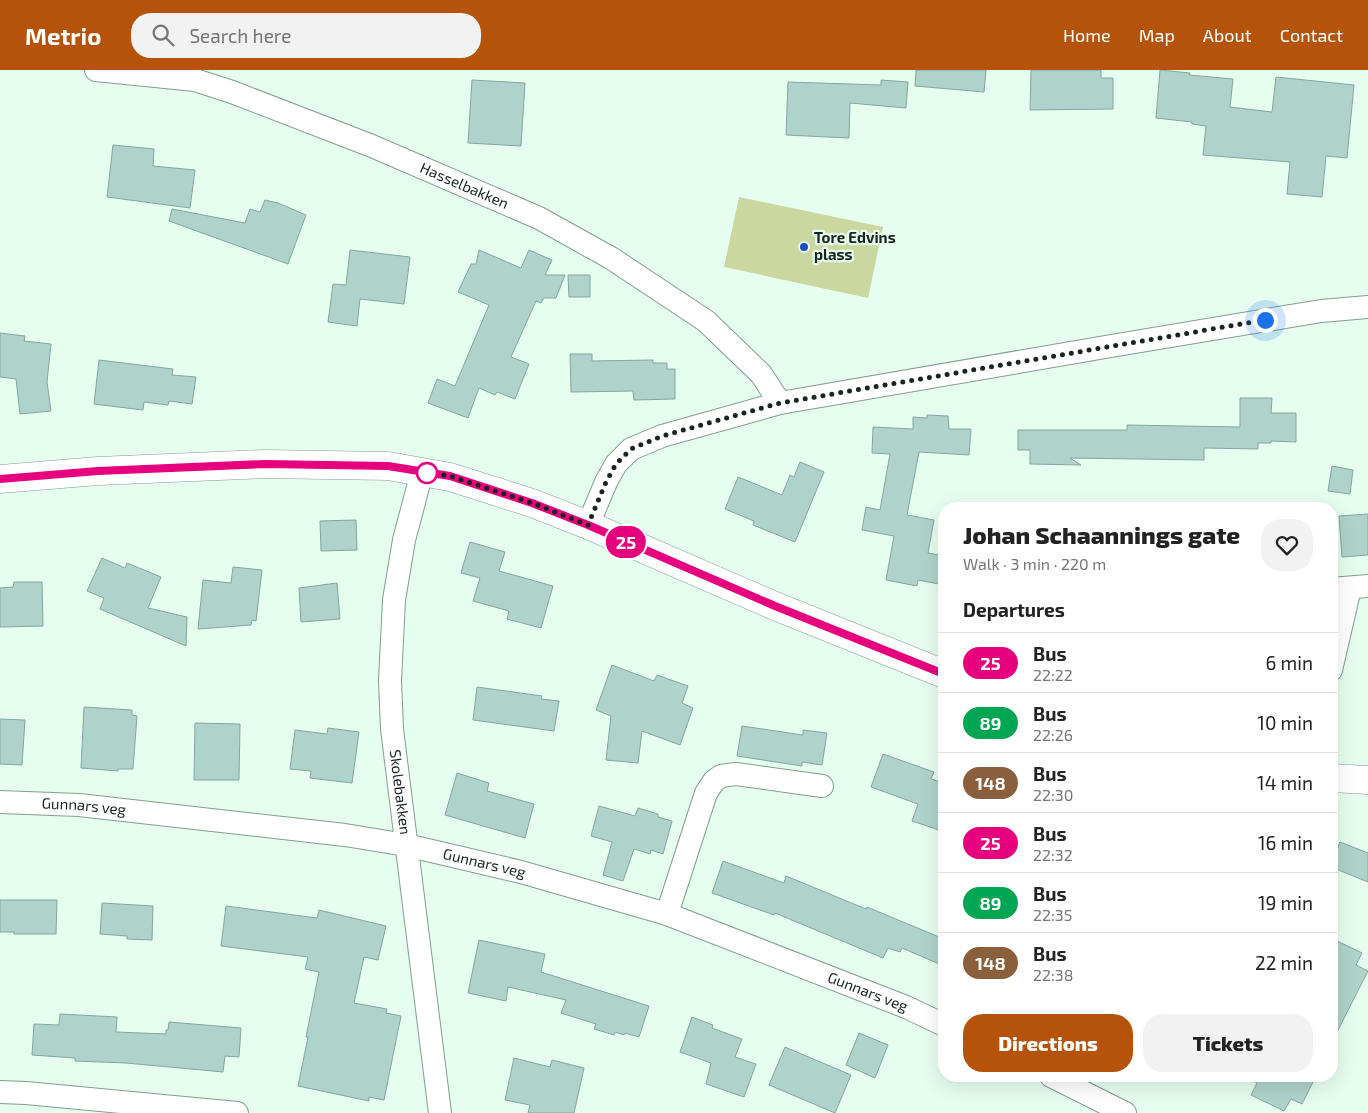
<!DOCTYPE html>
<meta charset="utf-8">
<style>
body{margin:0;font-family:"Exo 2",sans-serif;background:#f2f2f2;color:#222;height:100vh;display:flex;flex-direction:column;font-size:19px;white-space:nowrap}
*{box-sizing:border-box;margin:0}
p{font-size:16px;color:#767676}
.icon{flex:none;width:28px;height:28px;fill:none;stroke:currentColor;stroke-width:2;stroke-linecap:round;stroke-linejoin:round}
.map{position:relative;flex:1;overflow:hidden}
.details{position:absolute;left:938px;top:432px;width:400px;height:580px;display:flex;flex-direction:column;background:#fff;border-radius:20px;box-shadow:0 5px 20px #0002}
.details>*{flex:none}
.badge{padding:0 10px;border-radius:16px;font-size:18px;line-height:32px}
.you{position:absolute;width:25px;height:25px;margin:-12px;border:4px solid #fff;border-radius:50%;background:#1a73e8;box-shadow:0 0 0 8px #1a73e833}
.map>.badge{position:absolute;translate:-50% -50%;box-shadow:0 0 0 2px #fff}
h2{padding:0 25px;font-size:19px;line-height:45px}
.round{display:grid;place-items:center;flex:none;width:52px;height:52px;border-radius:20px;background:#f2f2f2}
.head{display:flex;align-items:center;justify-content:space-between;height:85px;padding:0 25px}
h1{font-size:24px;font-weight:800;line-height:38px}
.cta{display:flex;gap:10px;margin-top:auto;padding:10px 25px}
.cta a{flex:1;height:58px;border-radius:20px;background:#b45309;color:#fff;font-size:20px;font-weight:800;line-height:58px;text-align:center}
.cta a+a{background:#f2f2f2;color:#222}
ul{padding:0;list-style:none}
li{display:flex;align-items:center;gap:15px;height:60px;padding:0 25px;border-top:1px solid #e0e0e0}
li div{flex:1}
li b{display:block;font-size:19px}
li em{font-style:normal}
li .badge{min-width:55px;font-weight:700;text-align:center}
header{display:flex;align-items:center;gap:30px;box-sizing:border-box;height:70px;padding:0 25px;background:#b45309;color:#fff}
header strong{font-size:24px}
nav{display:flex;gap:28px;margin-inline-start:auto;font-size:18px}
.search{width:350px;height:45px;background:#f2f2f2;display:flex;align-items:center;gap:12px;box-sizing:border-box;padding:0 18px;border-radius:20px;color:#767676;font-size:19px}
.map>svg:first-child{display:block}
.green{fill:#cad89f}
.building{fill:#afd3cb;stroke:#83a69f}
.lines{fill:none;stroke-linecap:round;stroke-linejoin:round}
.street-casing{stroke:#829e8e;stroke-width:24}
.secondary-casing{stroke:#829e8e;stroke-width:29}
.street{stroke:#fff;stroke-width:22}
.secondary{stroke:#fff;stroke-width:28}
.line-casing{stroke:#fff;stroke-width:11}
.line{stroke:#e6007e;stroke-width:8}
.walk{stroke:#18241d;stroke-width:5;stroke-dasharray:0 9}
.poi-dot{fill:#214dbb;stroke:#e6fef0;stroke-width:2}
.stop-dot{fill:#fff;stroke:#e6007e;stroke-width:2.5}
.labels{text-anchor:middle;stroke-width:4.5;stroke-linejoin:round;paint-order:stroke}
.street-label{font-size:15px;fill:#18241d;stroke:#e6fef0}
.poi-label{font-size:15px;font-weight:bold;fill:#18241d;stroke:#e6fef0;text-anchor:start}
</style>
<header>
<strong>Metrio</strong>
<div class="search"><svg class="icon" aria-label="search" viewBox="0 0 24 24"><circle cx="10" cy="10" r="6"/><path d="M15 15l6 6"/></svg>Search here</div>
<nav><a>Home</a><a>Map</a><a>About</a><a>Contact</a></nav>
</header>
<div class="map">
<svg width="1368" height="1043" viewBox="0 0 1368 1043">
<rect width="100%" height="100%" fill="#e6fef0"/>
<path class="green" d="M 739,127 L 883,157 L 868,228 L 724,197 Z"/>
<path class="building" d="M 916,0 L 986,0 L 984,22 L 915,16 Z
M 1031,0 L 1101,0 L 1101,8 L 1113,8 L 1113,39 L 1030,40 Z
M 1160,0 L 1190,3 L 1189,5 L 1233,9 L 1230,37 L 1272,42 L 1276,7 L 1354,15 L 1347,88 L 1326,86 L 1322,127 L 1287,124 L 1290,92 L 1203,85 L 1206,56 L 1192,54 L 1192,52 L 1156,48 Z
M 472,10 L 525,13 L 521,76 L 468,73 Z
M 881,10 L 908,12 L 906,38 L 850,33 L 849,68 L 786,65 L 788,12 L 881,15 Z
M 113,75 L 154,79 L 153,96 L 195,100 L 190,138 L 107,127 Z
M 265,130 L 278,133 L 306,145 L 288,194 L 169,151 L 172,139 L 245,153 L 250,139 L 260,142 Z
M 350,180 L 410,187 L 404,234 L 360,229 L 357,256 L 328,252 L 333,214 L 346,215 Z
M 479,180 L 521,198 L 529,180 L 552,190 L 545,205 L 565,205 L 556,228 L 544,228 L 541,233 L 536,231 L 511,287 L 529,294 L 515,329 L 497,322 L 495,325 L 479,318 L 468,348 L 428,333 L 437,309 L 455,316 L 489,235 L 458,222 L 471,194 L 476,194 Z
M 568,205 L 590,205 L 590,227 L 569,227 Z
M 0,263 L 25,266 L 24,271 L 51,274 L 47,312 L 51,341 L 20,344 L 16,309 L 0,307 Z
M 570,284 L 592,284 L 592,291 L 653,290 L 653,293 L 667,293 L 667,299 L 675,299 L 675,329 L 634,330 L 633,321 L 571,322 Z
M 99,290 L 173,299 L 172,305 L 196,307 L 192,334 L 169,331 L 168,335 L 144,332 L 143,340 L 94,334 Z
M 1240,328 L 1272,328 L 1271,343 L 1296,343 L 1296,372 L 1271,371 L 1271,373 L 1258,373 L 1258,379 L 1204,378 L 1204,390 L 1070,388 L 1081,395 L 1030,394 L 1030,380 L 1018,380 L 1018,360 L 1127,360 L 1127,355 L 1240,357 Z
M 927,345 L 948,346 L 949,359 L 971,359 L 969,385 L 919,382 L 907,445 L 934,450 L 928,483 L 944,486 L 944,515 L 918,510 L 917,516 L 886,510 L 894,466 L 862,460 L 866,437 L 880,440 L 890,384 L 872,383 L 873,357 L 913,359 L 913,347 L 927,348 Z
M 800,392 L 824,402 L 795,472 L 753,455 L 754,451 L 725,439 L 738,407 L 782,425 L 790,405 L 794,407 Z
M 1332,396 L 1353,400 L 1350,424 L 1328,421 Z
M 1368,444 L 1368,485 L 1342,487 L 1339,446 Z
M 356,450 L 357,480 L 321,481 L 320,451 Z
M 470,472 L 505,482 L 499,501 L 553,516 L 541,558 L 507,549 L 509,541 L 473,531 L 480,508 L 461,503 Z
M 102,488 L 125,498 L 127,493 L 161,507 L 148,538 L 187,547 L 186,576 L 100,539 L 104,528 L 87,521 Z
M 233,497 L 262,500 L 256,551 L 252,550 L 251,555 L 198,559 L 203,510 L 231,513 Z
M 14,512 L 42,512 L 43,556 L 0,557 L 0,518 L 13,517 Z
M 337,513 L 340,549 L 301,552 L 299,518 Z
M 612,595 L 654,611 L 657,605 L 688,616 L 682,633 L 693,638 L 680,675 L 642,661 L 638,693 L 606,690 L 611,646 L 596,640 Z
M 477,617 L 542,626 L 541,629 L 559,631 L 554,661 L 473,650 Z
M 84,637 L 132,640 L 132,645 L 137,646 L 133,699 L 118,699 L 118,701 L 81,698 Z
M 0,649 L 25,650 L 22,695 L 0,694 Z
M 195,653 L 240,654 L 239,710 L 194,710 Z
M 742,656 L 803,665 L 803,660 L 827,663 L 822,695 L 802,692 L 802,696 L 737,686 Z
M 328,658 L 359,662 L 352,713 L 310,708 L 311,701 L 290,699 L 295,660 L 327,664 Z
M 883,684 L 934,702 L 931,709 L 944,713 L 944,745 L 939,760 L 912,751 L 918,734 L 871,717 Z
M 457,703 L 489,713 L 487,721 L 534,734 L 525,768 L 445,745 Z
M 599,736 L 635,746 L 638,738 L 658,744 L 658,747 L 672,751 L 663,784 L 651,780 L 650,784 L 634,779 L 623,811 L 603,805 L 612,772 L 591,766 Z
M 1340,772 L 1368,783 L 1368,812 L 1331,797 L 1331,794 Z
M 723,791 L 784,813 L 786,806 L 866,839 L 867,837 L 944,869 L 944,896 L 902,878 L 900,882 L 888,878 L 883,888 L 775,843 L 774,845 L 712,823 Z
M 0,830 L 57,830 L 56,864 L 14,864 L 14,862 L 0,862 Z
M 102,833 L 153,836 L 152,870 L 127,869 L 127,866 L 100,864 Z
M 226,836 L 317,848 L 319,840 L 386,856 L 378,890 L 364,887 L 354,933 L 387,939 L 386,943 L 401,946 L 384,1030 L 369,1027 L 369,1031 L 298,1016 L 308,967 L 306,967 L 319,902 L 305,899 L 308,887 L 221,876 Z
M 1331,868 L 1362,883 L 1356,895 L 1368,901 L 1331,974 Z
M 479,870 L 545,884 L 541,902 L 649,936 L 639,967 L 625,963 L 624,965 L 615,962 L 614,965 L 594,959 L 596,954 L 561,943 L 566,930 L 508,917 L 506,931 L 468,923 Z
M 60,944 L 117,947 L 116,962 L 166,964 L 166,960 L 168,960 L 169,952 L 241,958 L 239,987 L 225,986 L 223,1002 L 126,993 L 75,991 L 75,988 L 32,985 L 34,954 L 59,955 Z
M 692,947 L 713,955 L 712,958 L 742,969 L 735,987 L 756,994 L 744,1027 L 706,1014 L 711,993 L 680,982 Z
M 859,963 L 888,975 L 875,1008 L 846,995 Z
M 785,977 L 851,1005 L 835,1043 L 769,1015 Z
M 514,988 L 550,997 L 552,990 L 584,998 L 574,1043 L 528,1043 L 530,1035 L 505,1030 Z
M 1244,1006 L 1316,1006 L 1302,1034 L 1291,1029 L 1284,1041 L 1251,1025 L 1257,1013 Z"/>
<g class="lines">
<defs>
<g id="street">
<path id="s1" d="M 96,0 L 195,10 L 232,22 L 372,76 L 539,148 L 611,188 L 706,251 L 761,304 L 780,333"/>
<path id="s2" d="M 422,402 L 404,470 L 394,530 L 390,611 L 392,659 L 440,1043"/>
<path d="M 588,455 L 606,412 L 616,394 L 631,379 L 662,366 L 780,333 L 1117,275 L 1321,241 L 1368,237"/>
<path d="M 1331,519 L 1368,516"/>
<path d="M 1331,600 L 1350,518"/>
<path id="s3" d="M 0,732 L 79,735 L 345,765 L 406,775 L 521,802 L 667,844 L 906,937 L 944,955"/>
<path d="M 667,844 L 706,723 L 714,711 L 721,706 L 736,704 L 822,716"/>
<path d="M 1051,1006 L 1125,1043"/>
<path d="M 0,1022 L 26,1023 L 237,1043"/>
</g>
<path id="secondary" d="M 0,409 L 98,401 L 265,394 L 388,396 L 450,407 L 532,433 L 588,455 L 775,536 L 944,604
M 1331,708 L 1368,710"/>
</defs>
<use href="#street" class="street-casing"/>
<use href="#secondary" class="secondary-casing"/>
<use href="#street" class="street"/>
<use href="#secondary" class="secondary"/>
</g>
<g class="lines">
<defs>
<path id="line" d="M 0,409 L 98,401 L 265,394 L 388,396 L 450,406 L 532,433 L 588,455 L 775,536 L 944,604"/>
</defs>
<use href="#line" class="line-casing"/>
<use href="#line" class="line"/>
<path class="walk" d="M 427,403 L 422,402 L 450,406 L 480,416 L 532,433 L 588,455 L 606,412 L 616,394 L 631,379 L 662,366 L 780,333 L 1265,250"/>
</g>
<circle class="poi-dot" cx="804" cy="177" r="5"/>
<circle class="stop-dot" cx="427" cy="403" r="10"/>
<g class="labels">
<g class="street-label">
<text dy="5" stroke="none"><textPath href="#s1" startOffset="389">Hasselbakken</textPath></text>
<text dy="5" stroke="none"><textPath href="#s2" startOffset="324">Skolebakken</textPath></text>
<text dy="5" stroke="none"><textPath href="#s3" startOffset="84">Gunnars veg</textPath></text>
<text dy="5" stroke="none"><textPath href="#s3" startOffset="489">Gunnars veg</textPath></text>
<text dy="5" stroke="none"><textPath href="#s3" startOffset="894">Gunnars veg</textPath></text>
</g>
<g class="poi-label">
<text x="814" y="173">Tore Edvins<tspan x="814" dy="17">plass</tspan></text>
</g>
</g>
</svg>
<div class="you" style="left:1265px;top:250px"></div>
<b class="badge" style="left:626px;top:472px;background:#e6007e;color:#fff">25</b>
<section class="details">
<div class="head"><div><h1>Johan Schaannings gate</h1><p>Walk · 3 min · 220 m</p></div><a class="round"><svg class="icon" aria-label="heart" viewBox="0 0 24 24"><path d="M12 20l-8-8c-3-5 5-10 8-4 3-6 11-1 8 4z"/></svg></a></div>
<h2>Departures</h2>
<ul>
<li><span class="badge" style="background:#e6007e;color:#fff">25</span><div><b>Bus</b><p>22:22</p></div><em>6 min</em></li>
<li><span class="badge" style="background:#00a651;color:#fff">89</span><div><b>Bus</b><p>22:26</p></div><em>10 min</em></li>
<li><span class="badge" style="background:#8b5e3c;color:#fff">148</span><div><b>Bus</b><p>22:30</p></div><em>14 min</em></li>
<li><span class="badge" style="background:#e6007e;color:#fff">25</span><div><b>Bus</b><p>22:32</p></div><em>16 min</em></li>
<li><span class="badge" style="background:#00a651;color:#fff">89</span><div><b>Bus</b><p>22:35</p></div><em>19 min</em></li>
<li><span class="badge" style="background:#8b5e3c;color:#fff">148</span><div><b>Bus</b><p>22:38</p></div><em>22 min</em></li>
</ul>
<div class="cta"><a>Directions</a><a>Tickets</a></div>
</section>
</div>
